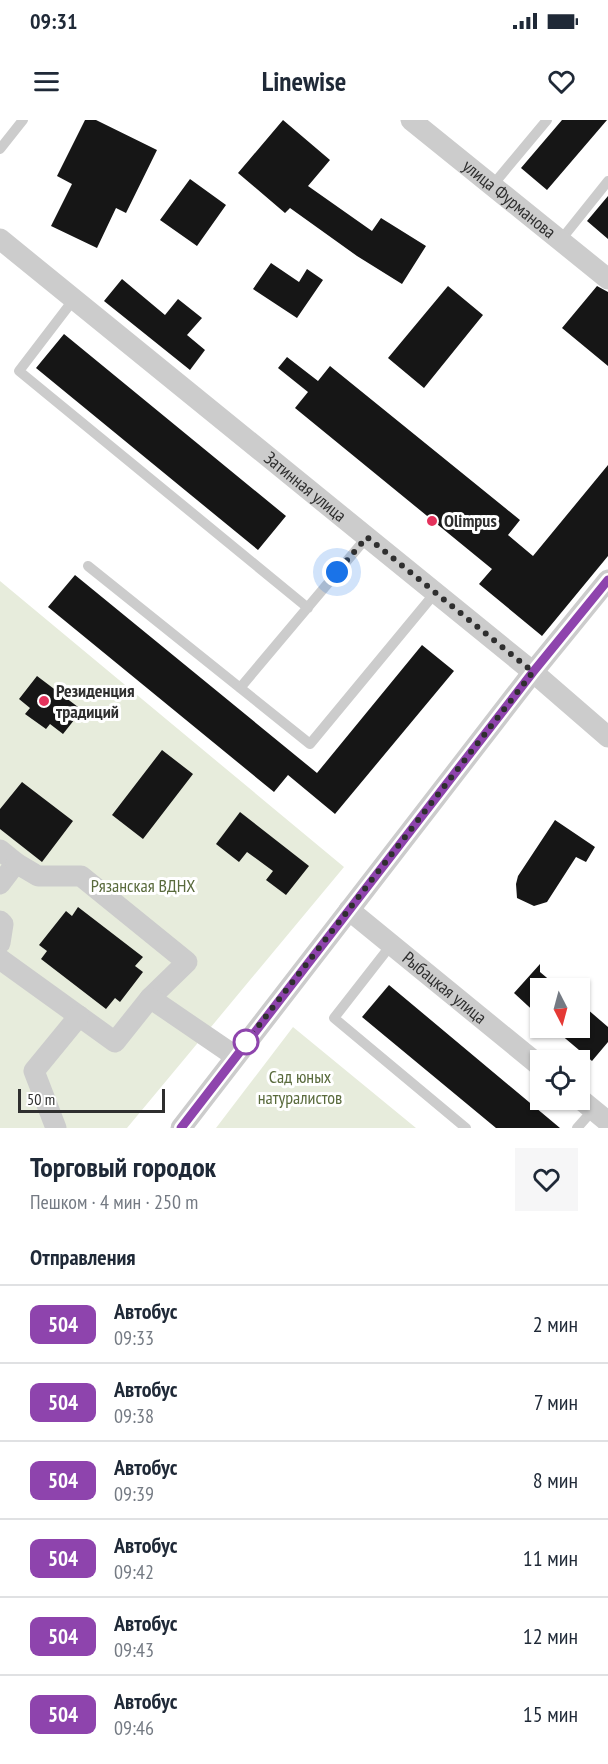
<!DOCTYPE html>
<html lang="ru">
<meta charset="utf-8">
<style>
body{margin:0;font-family:"PT Sans Narrow",sans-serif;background:#f6f6f7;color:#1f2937;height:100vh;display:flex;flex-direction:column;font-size:22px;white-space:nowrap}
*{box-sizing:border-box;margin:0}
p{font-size:20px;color:#747a83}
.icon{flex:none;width:33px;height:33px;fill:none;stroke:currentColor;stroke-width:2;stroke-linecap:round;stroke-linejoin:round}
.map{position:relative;height:1008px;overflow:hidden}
.drawer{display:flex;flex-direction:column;background:#fff;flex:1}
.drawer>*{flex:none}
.badge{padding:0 12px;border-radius:9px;font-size:21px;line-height:39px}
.needle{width:39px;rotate:174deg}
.tools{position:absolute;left:530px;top:858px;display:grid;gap:12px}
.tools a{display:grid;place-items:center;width:60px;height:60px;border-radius:0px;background:#fff;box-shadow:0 2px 4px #0004;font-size:30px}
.scale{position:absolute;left:18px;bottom:15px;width:147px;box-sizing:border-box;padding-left:6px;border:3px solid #2f2f2f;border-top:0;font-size:16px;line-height:21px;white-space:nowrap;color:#2f2f2f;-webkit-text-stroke:4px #fff;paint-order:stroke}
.you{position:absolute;width:30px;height:30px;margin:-15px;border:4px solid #fff;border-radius:50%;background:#1a73e8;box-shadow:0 0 0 9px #1a73e833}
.map>.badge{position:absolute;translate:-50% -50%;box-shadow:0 0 0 3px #fff}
h2{padding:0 30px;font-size:22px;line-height:54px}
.round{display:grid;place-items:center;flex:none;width:63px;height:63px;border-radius:0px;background:#f6f6f7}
.head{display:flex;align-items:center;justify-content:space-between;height:102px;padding:0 30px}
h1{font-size:28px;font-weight:600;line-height:45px}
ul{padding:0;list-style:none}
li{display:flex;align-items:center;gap:18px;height:78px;padding:0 30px;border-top:2px solid #e0e1e3}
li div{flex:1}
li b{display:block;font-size:22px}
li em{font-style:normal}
li .badge{min-width:66px;font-weight:700;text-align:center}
.status{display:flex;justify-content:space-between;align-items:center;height:42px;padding:0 30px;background:#fff;direction:ltr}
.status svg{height:16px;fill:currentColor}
header{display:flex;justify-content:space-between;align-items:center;height:78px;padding:0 30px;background:#fff;font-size:27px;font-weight:600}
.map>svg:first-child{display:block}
.green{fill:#e7ecdc}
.building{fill:#161616}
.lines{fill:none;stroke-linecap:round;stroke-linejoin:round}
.lane{stroke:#ccc;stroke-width:10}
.street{stroke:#ccc;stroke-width:21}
.line-casing{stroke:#fff;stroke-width:14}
.line{stroke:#8e44ad;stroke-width:9}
.walk{stroke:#2f2f2f;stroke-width:6;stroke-dasharray:0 10.8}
.poi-dot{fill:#e4325c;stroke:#fff;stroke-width:2}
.stop-dot{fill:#fff;stroke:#8e44ad;stroke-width:3}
.labels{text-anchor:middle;stroke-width:6;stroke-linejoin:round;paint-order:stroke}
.street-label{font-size:18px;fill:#2f2f2f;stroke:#fff}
.poi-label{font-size:18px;font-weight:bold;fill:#2f2f2f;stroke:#fff;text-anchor:start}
.park-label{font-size:18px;fill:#596a3c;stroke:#fff}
</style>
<div class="status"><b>09:31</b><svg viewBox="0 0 49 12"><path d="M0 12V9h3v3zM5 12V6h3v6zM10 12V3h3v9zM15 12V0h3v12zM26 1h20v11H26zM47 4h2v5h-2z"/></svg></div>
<header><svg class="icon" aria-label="menu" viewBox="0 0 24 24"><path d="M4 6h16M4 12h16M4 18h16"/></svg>Linewise<svg class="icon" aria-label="heart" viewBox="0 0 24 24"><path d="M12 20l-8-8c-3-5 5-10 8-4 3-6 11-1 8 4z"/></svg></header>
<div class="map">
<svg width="608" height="1008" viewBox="0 0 608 1008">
<rect width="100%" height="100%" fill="#fff"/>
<path class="green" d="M 0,461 L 344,747 L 127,1008 L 0,1008 Z
M 293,907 L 416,1008 L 216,1008 Z"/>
<path class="building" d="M 85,0 L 96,0 L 157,30 L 126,93 L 116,88 L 97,128 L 51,106 L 72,64 L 57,56 Z
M 283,0 L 330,40 L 308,66 L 372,111 L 381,98 L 426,126 L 402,164 L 357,136 L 290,88 L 285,93 L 238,53 Z
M 562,0 L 607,0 L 547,70 L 521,48 Z
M 190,59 L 226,85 L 197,126 L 160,100 Z
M 608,76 L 608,119 L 587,101 Z
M 271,143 L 299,162 L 307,149 L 323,160 L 297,198 L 253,169 Z
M 122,159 L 165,195 L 178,179 L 202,198 L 187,215 L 205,230 L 190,250 L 104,181 Z
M 448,166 L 483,195 L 424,268 L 388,238 Z
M 597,166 L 608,172 L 608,246 L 562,208 Z
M 64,214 L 286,396 L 258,430 L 36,248 Z
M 287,237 L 318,261 L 330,246 L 520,400 L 508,415 L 533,436 L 608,345 L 608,436 L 542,516 L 479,464 L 492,449 L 295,288 L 308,272 L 278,248 Z
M 75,455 L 317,653 L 422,525 L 454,551 L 335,694 L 288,655 L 274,672 L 48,487 Z
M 37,556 L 82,590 L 63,614 L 50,604 L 46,609 L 25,594 L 30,588 L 19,579 Z
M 162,630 L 193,654 L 143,719 L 112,695 Z
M 22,662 L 73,701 L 42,742 L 0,709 L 0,689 Z
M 240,692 L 309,746 L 286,775 L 266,760 L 273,751 L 247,732 L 239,742 L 216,724 Z
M 555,700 L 595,727 L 586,742 L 576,737 L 547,782 L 534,786 L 517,778 L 516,764 L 518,756 Z
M 78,787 L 143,837 L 135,846 L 143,852 L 120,882 L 115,878 L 106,889 L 41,839 L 47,831 L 39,825 L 66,791 L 72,796 Z
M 540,844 L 540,852 L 559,868 L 540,868 L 540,897 L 514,873 Z
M 389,865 L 560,1008 L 496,1008 L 362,897 Z
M 579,882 L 608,907 L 608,922 L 592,941 L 553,908 L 579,908 Z"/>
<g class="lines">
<path class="lane" d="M 0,29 L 23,0
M 492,66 L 547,0
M 560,121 L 608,61
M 74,179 L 19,251 L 308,488
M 88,446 L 310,624 L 435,473
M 240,568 L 367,417
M 391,825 L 334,898 L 466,1008
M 577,1008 L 593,990"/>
<g class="street">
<path id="s1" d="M 411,0 L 608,159"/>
<path id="s2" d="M 0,119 L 533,552 L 608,617"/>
<path d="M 0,730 L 16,743 L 0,764"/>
<path d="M 16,743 L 38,756 L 81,756 L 187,842 L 150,878"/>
<path id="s3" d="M 349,790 L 540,946"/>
<path d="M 0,801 L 3,804 L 0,823"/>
<path d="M 0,839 L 115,922 L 150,878 L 235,936"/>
<path d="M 579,978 L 608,1002"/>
<path d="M 56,1008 L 34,951 L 79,896"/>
<path d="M 181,1008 L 533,552 L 608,460"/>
</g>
</g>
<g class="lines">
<defs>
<path id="line" d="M 181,1008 L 533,552 L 608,460"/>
</defs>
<use href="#line" class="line-casing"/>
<use href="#line" class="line"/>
<path class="walk" d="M 246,922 L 533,552 L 367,417 L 337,452"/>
</g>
<g class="poi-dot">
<circle cx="432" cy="401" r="6"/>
<circle cx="44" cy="581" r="6"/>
</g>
<circle class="stop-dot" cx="246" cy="922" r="12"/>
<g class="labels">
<g class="street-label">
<text dy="6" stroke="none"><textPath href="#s1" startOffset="126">улица Фурманова</textPath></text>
<text dy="6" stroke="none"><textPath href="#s2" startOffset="393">Затинная улица</textPath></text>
<text dy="6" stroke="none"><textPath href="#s3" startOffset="123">Рыбацкая улица</textPath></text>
</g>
<g class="poi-label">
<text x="444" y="407">Olimpus</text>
<text x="56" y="577">Резиденция<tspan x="56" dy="21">традиций</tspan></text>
</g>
<g class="park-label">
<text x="143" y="772">Рязанская ВДНХ</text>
<text x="300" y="963">Сад юных<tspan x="300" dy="21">натуралистов</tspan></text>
</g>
</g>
</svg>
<div class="tools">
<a><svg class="needle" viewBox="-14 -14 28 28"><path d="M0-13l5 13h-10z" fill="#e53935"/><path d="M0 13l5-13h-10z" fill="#747a83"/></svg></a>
<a><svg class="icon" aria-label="locate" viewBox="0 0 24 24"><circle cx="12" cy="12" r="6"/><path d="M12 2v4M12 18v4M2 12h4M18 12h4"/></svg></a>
</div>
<div class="scale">50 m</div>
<div class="you" style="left:337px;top:452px"></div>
</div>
<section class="drawer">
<div class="head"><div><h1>Торговый городок</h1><p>Пешком · 4 мин · 250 m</p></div><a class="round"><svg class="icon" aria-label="heart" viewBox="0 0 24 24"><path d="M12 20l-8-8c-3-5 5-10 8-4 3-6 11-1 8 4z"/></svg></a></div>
<h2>Отправления</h2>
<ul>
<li><span class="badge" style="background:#8e44ad;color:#fff">504</span><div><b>Автобус</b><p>09:33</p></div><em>2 мин</em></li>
<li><span class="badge" style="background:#8e44ad;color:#fff">504</span><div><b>Автобус</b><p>09:38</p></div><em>7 мин</em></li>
<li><span class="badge" style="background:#8e44ad;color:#fff">504</span><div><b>Автобус</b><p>09:39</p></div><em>8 мин</em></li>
<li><span class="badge" style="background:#8e44ad;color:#fff">504</span><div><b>Автобус</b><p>09:42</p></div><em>11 мин</em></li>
<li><span class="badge" style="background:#8e44ad;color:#fff">504</span><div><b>Автобус</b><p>09:43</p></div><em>12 мин</em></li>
<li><span class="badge" style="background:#8e44ad;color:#fff">504</span><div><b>Автобус</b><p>09:46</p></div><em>15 мин</em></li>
</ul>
</section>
